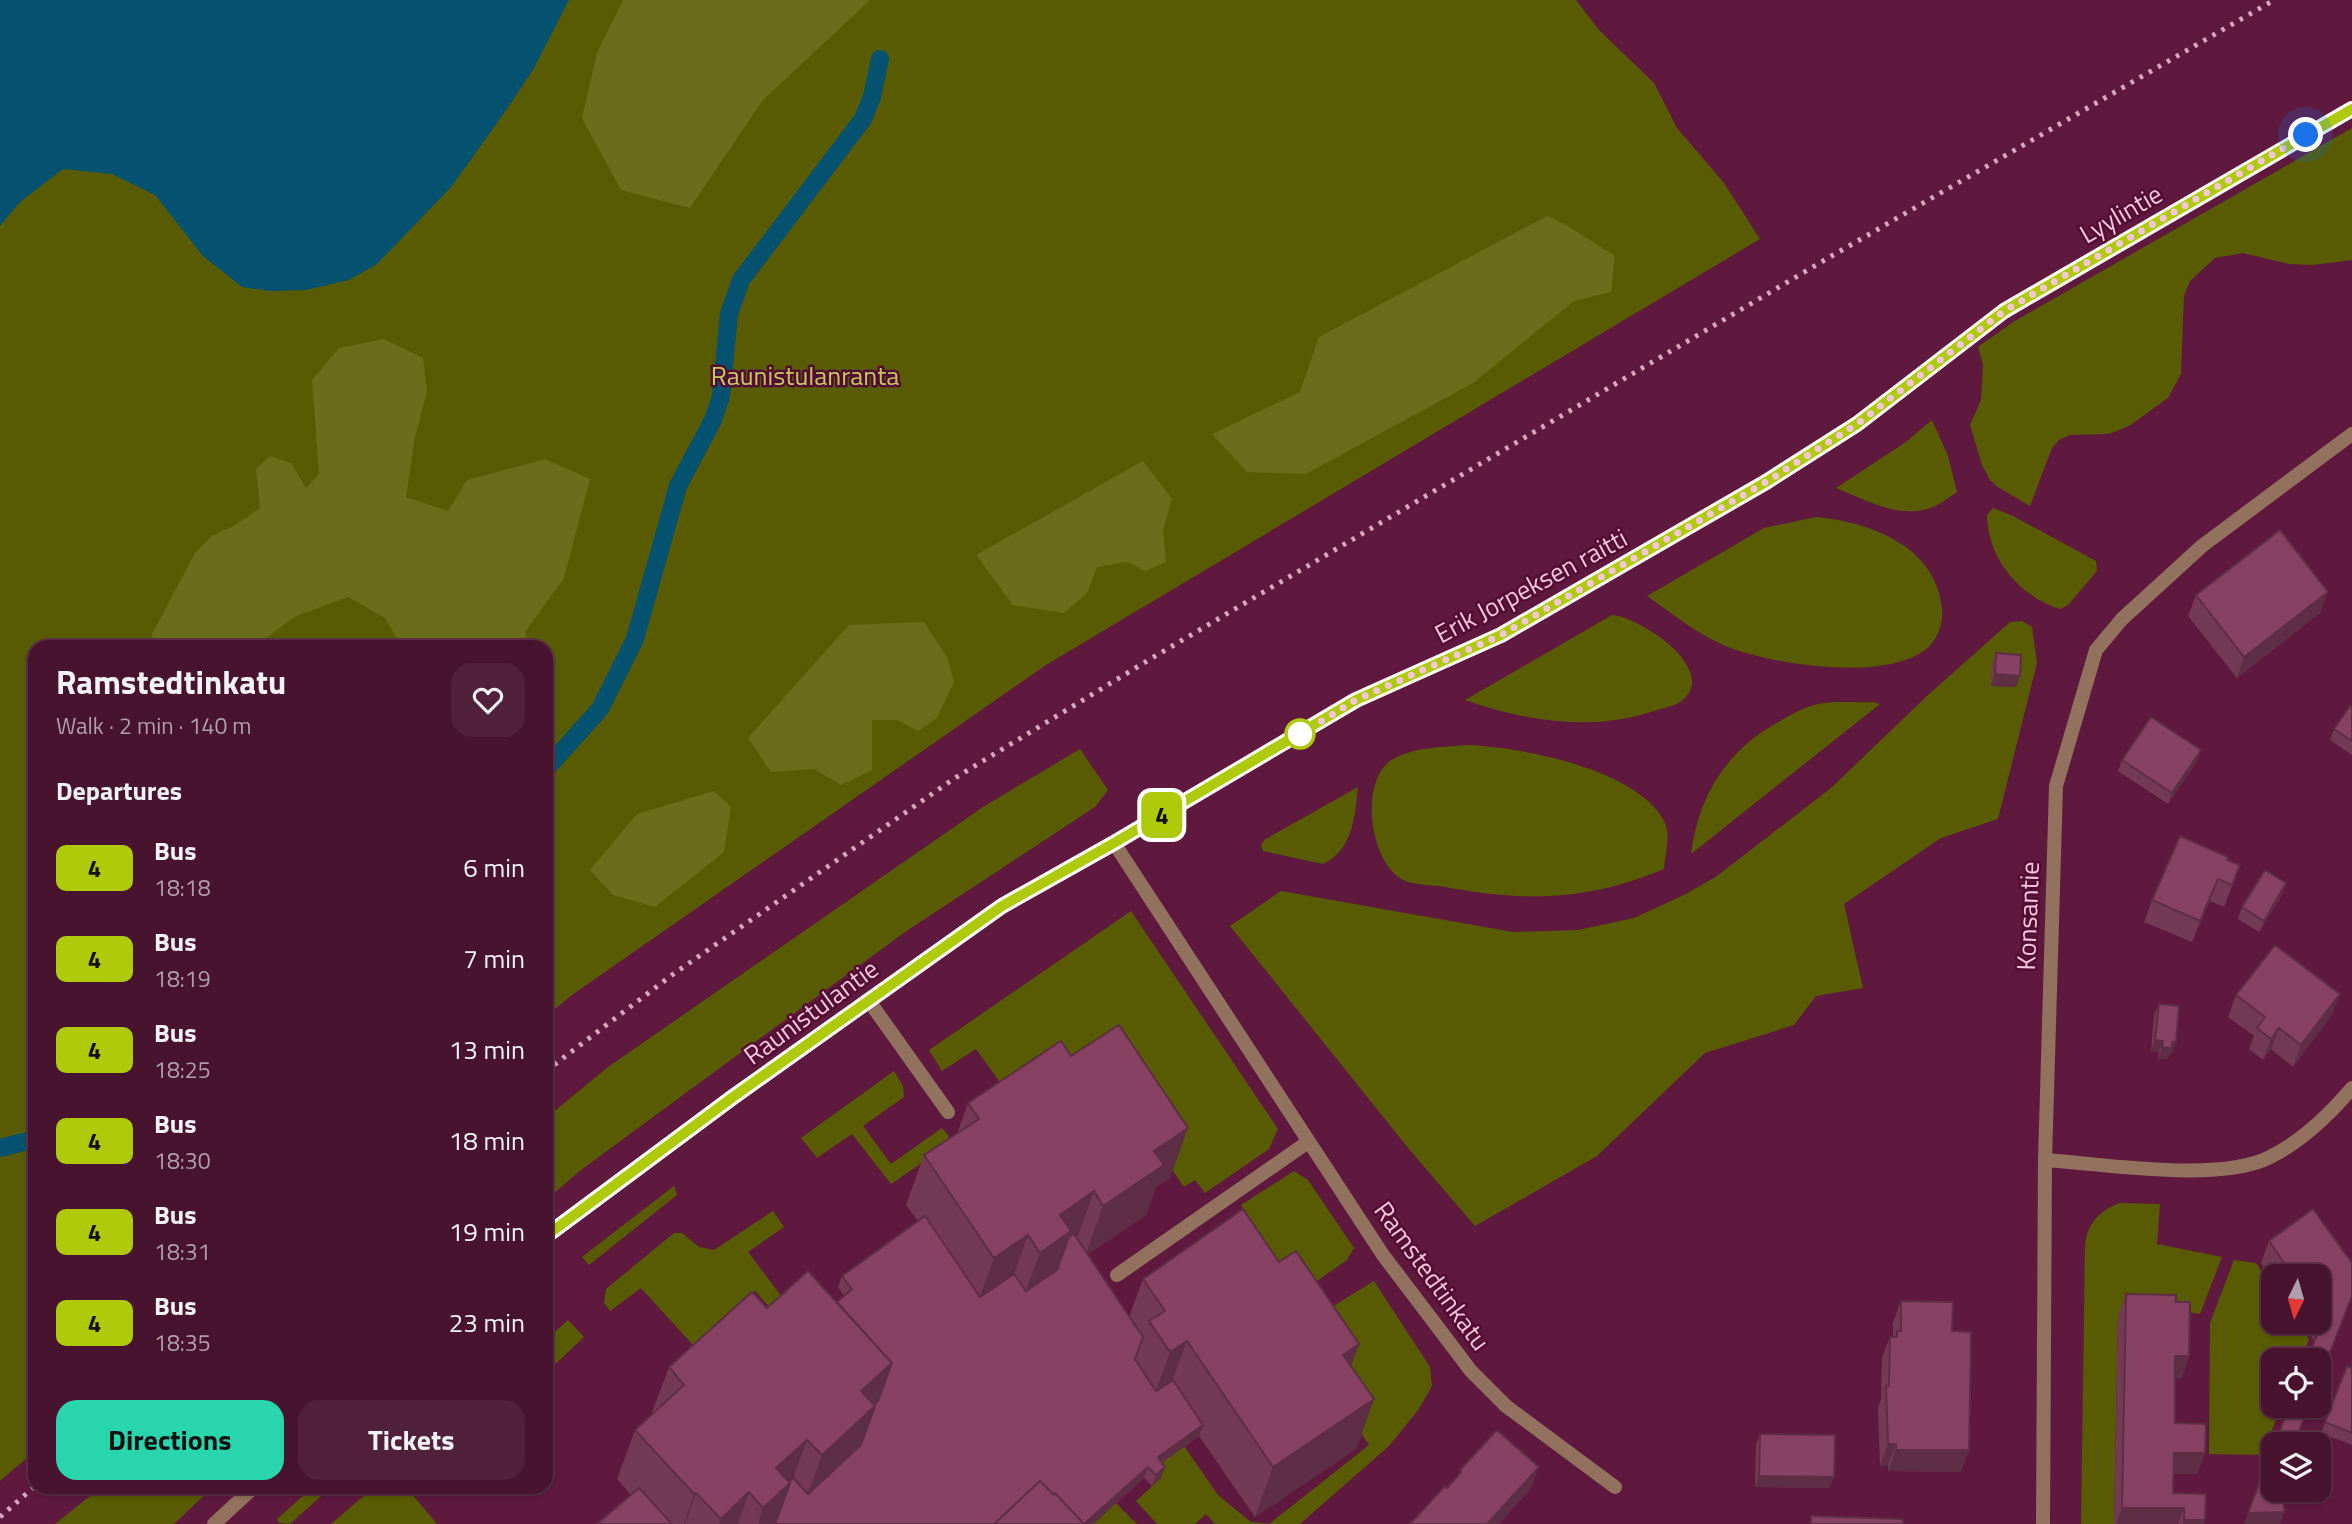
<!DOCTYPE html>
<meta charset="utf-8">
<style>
body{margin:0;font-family:"Titillium Web",sans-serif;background:#51203a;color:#f1f3f6;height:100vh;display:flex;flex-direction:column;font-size:26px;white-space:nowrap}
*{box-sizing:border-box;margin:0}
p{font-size:23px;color:#b09eaa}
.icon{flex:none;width:38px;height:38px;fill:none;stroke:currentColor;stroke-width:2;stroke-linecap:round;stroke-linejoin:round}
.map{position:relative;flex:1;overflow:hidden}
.sheet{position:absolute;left:28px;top:640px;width:525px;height:854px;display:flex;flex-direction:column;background:#47132e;border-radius:21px;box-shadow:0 2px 5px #0004,0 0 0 2px #5f324a}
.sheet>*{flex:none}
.badge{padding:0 14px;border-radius:10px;font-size:24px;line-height:46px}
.needle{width:46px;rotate:185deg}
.fabs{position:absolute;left:2261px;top:1264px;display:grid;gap:14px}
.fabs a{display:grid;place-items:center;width:70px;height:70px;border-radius:14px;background:#47132e;box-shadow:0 2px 5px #0004,0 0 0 2px #5f324a;font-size:35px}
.you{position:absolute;width:35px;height:35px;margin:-18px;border:5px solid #fff;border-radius:50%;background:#1a73e8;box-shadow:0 0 0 10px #1a73e833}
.map>.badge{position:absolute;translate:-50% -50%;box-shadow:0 0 0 4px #fff}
h2{padding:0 28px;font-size:26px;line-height:63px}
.round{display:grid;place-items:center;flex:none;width:74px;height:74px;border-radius:21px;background:#51203a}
.overview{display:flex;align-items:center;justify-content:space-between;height:119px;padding:0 28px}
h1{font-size:33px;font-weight:700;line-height:52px}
.cta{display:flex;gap:14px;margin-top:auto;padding:14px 28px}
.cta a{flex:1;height:80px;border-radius:21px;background:#29d5ad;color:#111;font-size:28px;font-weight:700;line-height:80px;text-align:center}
.cta a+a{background:#51203a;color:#f1f3f6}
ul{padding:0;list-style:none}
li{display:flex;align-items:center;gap:21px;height:91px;padding:0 28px}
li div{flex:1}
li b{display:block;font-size:26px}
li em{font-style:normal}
li .badge{min-width:77px;font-weight:700;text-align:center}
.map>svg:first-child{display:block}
.green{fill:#585b01}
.forest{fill:#6a6e1b}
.water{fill:#055270}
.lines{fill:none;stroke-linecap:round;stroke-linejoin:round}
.stream{stroke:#055270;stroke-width:18}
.lane{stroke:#92725f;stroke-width:14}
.street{stroke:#92725f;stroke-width:14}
.rail{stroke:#d8a7bc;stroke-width:5;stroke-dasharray:3.5 7;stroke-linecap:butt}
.wall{fill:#743955}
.shaded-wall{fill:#5e2e45}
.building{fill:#874263;stroke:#5e2e45;stroke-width:2}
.line-casing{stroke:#fff;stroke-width:16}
.line{stroke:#afca0b;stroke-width:10}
.walk{stroke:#f3c7d9;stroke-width:7;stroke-dasharray:0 12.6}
.stop-dot{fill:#fff;stroke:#afca0b;stroke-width:3.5}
.labels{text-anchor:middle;stroke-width:5;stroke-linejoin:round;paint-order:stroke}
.street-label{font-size:26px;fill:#f3c7d9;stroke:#530c33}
.park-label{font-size:26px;fill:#c3c95d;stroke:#530c33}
</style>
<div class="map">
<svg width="2352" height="1524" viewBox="0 0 2352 1524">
<rect width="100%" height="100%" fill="#5f193e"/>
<path class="green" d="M 287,0 L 1576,0 L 1599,30 L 1654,83 L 1677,128 L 1724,183 L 1760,239 L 1046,665 L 572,995 L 546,1016 L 546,648 L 35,648 L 35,1451 L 0,1481 L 0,124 Z
M 2352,128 L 2352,260 L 2313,265 L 2289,264 L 2243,253 L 2215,258 L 2190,281 L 2184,296 L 2181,374 L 2168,398 L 2129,426 L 2109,434 L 2070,435 L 2059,440 L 2052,448 L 2030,506 L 1998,487 L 1990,480 L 1982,465 L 1970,425 L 1981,400 L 1983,365 L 1978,347 L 2013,322 Z
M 1932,420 L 1948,456 L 1957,492 C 1948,498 1938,506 1927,509 C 1896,518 1864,499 1836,488 L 1906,442 Z
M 1993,508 L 2013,516 L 2096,561 L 2097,571 L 2068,605 L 2060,609 C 2019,596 1988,559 1987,515 Z
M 1816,517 C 1870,522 1936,546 1942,608 C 1944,623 1937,641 1925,650 C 1883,681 1779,665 1733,649 C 1702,638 1674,615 1647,596 L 1764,528 Z
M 1612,615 C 1639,617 1717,667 1684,699 C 1677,706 1663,708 1654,711 C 1592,732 1525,721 1465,700 Z
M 2022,621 L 2032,627 L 2037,663 L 1998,819 L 1941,838 L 1844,904 L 1863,988 L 1816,996 L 1794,1025 L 1705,1053 L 1597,1156 L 1475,1226 L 1409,1149 L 1230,926 L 1281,891 L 1513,932 L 1578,930 L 1634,918 L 1684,895 L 1717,876 L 1831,788 L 1927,696 L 2010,622 Z
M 1873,702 L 1880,704 L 1691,854 C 1698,798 1725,752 1775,724 C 1787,717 1800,709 1814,705 C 1832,700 1854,703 1873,702 Z
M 1467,745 C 1521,747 1637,769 1664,821 C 1671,834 1665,855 1664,869 C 1586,901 1527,902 1445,887 C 1433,885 1414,885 1403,880 C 1370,862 1359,784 1390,761 C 1410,747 1444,747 1467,745 Z
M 1080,749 L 1108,790 L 1095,807 L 905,932 L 581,1170 L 546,1200 L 546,1118 L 608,1067 L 983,807 Z
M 1358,787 C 1355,816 1353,850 1323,864 L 1263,851 L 1261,846 L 1264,840 Z
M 1131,911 L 1278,1129 L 1269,1149 L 1205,1193 L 1195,1180 L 1184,1187 L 1101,1067 L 1002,1085 L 976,1049 L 942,1071 L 929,1050 Z
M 894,1071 L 903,1086 L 904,1097 L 863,1126 L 891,1164 L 942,1128 L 948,1135 L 948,1145 L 891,1184 L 852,1134 L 817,1158 L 801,1138 Z
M 1294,1171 L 1308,1180 L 1354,1248 L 1347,1260 L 1281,1306 L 1236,1238 L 1255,1226 L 1241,1205 Z
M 674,1186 L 677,1195 L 589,1265 L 582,1257 Z
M 2120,1203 L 2160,1204 L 2157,1244 L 2222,1257 L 2200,1314 L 2170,1309 L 2118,1316 L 2114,1524 L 2081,1524 L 2085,1244 C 2088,1223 2100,1210 2120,1203 Z
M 773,1211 L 784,1227 L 748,1252 L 785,1301 L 772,1310 L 755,1291 L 694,1346 L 641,1288 L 610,1311 L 604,1303 L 606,1289 L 674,1233 L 682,1233 L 699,1247 L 714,1250 Z
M 2234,1260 L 2256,1263 L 2273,1288 L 2273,1321 L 2297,1321 L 2309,1339 L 2301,1360 L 2273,1360 L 2273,1405 L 2282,1405 L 2262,1455 L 2209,1454 L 2210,1323 Z
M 1374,1281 L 1430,1367 L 1432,1386 L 1419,1409 L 1389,1446 L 1300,1524 L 1215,1524 L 1206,1514 L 1195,1524 L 1157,1524 L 1136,1501 L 1161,1478 L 1154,1468 L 1184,1446 L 1218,1495 L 1251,1522 L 1269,1524 L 1369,1445 L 1347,1412 L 1309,1321 Z
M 568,1320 L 584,1337 L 546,1373 L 546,1340 Z
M 100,1488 L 212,1488 L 174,1524 L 55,1524 Z
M 312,1488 L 330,1488 L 290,1524 L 279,1523 L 277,1519 Z
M 373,1488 L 417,1488 L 411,1493 L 437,1524 L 331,1524 Z
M 1116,1503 L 1137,1524 L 1093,1524 Z"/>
<path class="forest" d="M 623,0 L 869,0 L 869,1 L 762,101 L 690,208 L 621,190 L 582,118 L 597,53 Z
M 1547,216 L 1568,226 L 1615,256 L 1611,292 L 1574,301 L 1473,383 L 1306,474 L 1247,472 L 1212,434 L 1300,392 L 1319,337 Z
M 384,339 L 423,358 L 427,392 L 415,437 L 406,497 L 448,511 L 467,480 L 545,459 L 590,479 L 564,578 L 525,632 L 529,647 L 402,647 L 385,618 L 348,597 L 296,616 L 254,647 L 153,647 L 152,634 L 195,553 L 212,536 L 232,527 L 260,508 L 256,469 L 270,456 L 291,463 L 306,488 L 319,474 L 312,380 L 339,348 Z
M 1143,461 L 1172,499 L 1163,530 L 1166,562 L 1145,571 L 1127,562 L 1097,567 L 1087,593 L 1064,613 L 1013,605 L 976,555 Z
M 924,622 L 947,657 L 954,682 L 937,718 L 918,731 L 897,720 L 872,720 L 872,770 L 841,785 L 814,769 L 771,772 L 748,738 L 849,625 Z
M 714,791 L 731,807 L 724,852 L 655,907 L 613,895 L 590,870 L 637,814 Z"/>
<path class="water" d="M 0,0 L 569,0 L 534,68 L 509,106 L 452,186 L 377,264 L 349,280 L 306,290 L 271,291 L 242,287 L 203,256 L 155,195 L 112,174 L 63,169 L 19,203 L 0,226 Z"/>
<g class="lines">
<path class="stream" d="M 546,769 L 600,709 L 635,639 L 678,486 L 713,420 L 721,396 L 729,314 L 741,280 L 863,119 L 872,97 L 880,59
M 0,1148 L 35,1139"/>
<path class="lane" d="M 1114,843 L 1356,700 L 1501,635 L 1766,482 L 1857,424 L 2004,311 L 2352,109
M 869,1001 L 948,1112
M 1117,1275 L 1308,1142"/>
<path class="street" d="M 2045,1160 C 2104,1164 2220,1183 2270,1157 C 2302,1141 2329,1115 2352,1088
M 546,1236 L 734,1097 L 1002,906 L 1114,843 L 1383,1255 L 1471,1371 L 1506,1406 L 1615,1487
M 214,1524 L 253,1488
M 2043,1524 L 2045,1160 L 2056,786 L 2096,650 L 2122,619 L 2202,546 L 2352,434"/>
<path class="rail" d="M 546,1071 L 672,975 L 955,778 L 1147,661 L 1823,261 L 2274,0
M 0,1517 L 35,1486"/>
</g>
<path class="wall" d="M 2196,595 L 2320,613 L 2237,678 L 2188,616 Z
M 1996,653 L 2016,687 L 1991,686 L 1992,665 Z
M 2352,707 L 2352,755 L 2330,740 L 2334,729 Z
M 2122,760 L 2197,761 L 2168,804 L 2118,771 Z
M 2227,860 L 2232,886 L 2224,907 L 2210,901 L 2192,942 L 2144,922 L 2152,900 Z
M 2286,883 L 2282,895 L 2259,932 L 2238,919 L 2242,907 Z
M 2236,995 L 2332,1015 L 2293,1067 L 2271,1049 L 2263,1060 L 2249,1049 L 2254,1036 L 2228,1017 Z
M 2159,1004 L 2172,1053 L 2170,1053 L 2168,1059 L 2158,1059 L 2159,1052 L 2151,1051 L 2154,1015 Z
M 1071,1056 L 1170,1178 L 1156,1187 L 1146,1215 L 1088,1254 L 1129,1317 L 1143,1279 L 1279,1262 L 1359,1344 L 1351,1366 L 1374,1399 L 1356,1449 L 1255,1517 L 1199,1436 L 1162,1463 L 1161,1478 L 1152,1486 L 1144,1478 L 1093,1524 L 597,1524 L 631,1495 L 617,1479 L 635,1430 L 651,1415 L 669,1367 L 837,1302 L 844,1296 L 838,1287 L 842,1276 L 918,1221 L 906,1205 L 924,1155 L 957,1134 L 968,1103 Z
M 2269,1241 L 2352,1263 L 2352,1297 L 2319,1382 L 2319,1360 L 2314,1341 L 2301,1321 L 2319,1321 L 2319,1276 L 2273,1276 L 2273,1281 L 2261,1263 Z
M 2126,1294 L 2176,1302 L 2189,1356 L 2182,1378 L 2175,1378 L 2175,1423 L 2205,1453 L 2197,1474 L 2174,1474 L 2173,1493 L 2205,1520 L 2203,1524 L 2114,1524 L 2118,1315 Z
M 1901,1301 L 1952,1331 L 1961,1472 L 1888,1471 L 1888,1465 L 1880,1466 L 1878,1408 L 1881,1399 L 1882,1358 L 1890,1337 L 1893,1337 L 1893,1323 Z
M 2347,1366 L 2352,1368 L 2352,1445 L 2321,1433 Z
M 1760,1434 L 1830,1488 L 1755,1487 L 1756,1445 Z"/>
<path class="shaded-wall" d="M 2328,592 L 2320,613 L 2237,678 L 2244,657 Z
M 1995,674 L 2020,676 L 2016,687 L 1991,686 Z
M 2201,750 L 2197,761 L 2168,804 L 2172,793 Z
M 2218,879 L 2210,901 L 2192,942 L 2200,921 Z
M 2286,883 L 2282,895 L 2259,932 L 2264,921 Z
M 2340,994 L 2332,1015 L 2293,1067 L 2301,1045 Z
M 2279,1028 L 2271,1049 L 2263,1060 L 2271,1039 Z
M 2155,1040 L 2163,1041 L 2159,1052 L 2151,1051 Z
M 2172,1042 L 2176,1042 L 2172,1053 L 2170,1053 L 2168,1059 L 2158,1059 L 2162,1047 Z
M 1188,1128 L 1170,1178 L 1156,1187 L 1146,1215 L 1085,1256 L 1103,1206 L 1154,1151 Z
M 1094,1191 L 1076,1241 L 1053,1281 L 1022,1302 L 1040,1253 L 1060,1215 Z
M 1028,1235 L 1010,1285 L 976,1308 L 994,1258 Z
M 1187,1341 L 1168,1391 L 1152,1402 L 1170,1352 Z
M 1359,1344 L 1341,1394 L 1343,1355 Z
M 2175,1356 L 2189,1356 L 2182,1378 L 2167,1377 Z
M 892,1363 L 857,1456 L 804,1505 L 822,1455 L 861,1391 Z
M 1374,1399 L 1356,1449 L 1255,1517 L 1273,1467 Z
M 1203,1425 L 1199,1436 L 1154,1468 L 1158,1457 Z
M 807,1440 L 776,1524 L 758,1524 L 776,1468 Z
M 1888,1444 L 1896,1444 L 1888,1465 L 1880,1466 Z
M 1896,1450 L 1969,1450 L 1961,1472 L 1888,1471 Z
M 2174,1453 L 2205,1453 L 2197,1474 L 2166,1474 Z
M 1148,1467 L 1144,1478 L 1093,1524 L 1084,1524 Z
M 1165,1467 L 1161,1478 L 1152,1486 L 1156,1475 Z
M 1539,1467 L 1531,1489 L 1499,1524 L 1487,1524 Z
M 1759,1476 L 1834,1477 L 1830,1488 L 1755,1487 Z
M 749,1492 L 738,1524 L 719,1524 L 721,1519 Z
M 696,1493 L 685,1524 L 684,1524 L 694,1494 Z
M 2122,1508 L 2184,1508 L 2178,1524 L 2116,1524 Z
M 2284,1512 L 2280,1524 L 2244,1524 L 2248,1513 Z
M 2184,1520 L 2205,1520 L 2203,1524 L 2183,1524 Z"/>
<path class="building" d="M 2280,530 L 2328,592 L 2244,657 L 2196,595 Z
M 1996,653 L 2021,655 L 2020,676 L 1995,674 Z
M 2350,706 L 2352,707 L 2352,741 L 2334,729 Z
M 2151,717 L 2201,750 L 2172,793 L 2122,760 Z
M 2180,836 L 2228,857 L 2227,860 L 2240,865 L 2232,885 L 2218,879 L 2200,921 L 2152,900 Z
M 2265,870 L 2286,883 L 2264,921 L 2242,907 Z
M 2275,945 L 2340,994 L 2301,1045 L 2279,1028 L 2271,1039 L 2257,1028 L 2265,1017 L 2236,995 Z
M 2159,1004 L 2179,1006 L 2176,1042 L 2172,1042 L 2172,1048 L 2162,1047 L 2163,1041 L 2155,1040 Z
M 1119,1025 L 1188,1128 L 1154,1151 L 1164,1165 L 1103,1206 L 1094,1191 L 1060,1215 L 1071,1231 L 1040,1253 L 1028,1235 L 994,1258 L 924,1155 L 979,1119 L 968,1103 L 1061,1041 L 1071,1056 Z
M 1243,1209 L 1279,1262 L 1296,1251 L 1359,1344 L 1343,1355 L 1374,1399 L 1273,1467 L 1187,1341 L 1170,1352 L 1149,1321 L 1165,1311 L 1143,1279 Z
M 2313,1209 L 2352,1263 L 2352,1296 L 2319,1380 L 2319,1360 L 2307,1360 L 2323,1320 L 2319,1314 L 2319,1276 L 2293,1276 L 2269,1241 Z
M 925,1216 L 980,1297 L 1014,1274 L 1026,1291 L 1057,1270 L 1069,1237 L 1074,1234 L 1143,1337 L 1135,1359 L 1156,1391 L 1173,1380 L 1203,1425 L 1158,1457 L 1165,1467 L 1156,1475 L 1148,1467 L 1084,1524 L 1055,1493 L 1054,1495 L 1040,1481 L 994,1524 L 774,1524 L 776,1522 L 790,1483 L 789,1482 L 793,1478 L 808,1494 L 861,1445 L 875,1406 L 874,1405 L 878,1401 L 892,1363 L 837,1302 L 852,1289 L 842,1276 Z
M 808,1271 L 892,1363 L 861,1391 L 875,1406 L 822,1455 L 807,1440 L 776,1468 L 790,1483 L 763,1508 L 749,1492 L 721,1519 L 696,1493 L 694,1494 L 635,1430 L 684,1385 L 669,1367 L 752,1292 L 767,1308 Z
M 2126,1294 L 2176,1295 L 2176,1302 L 2190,1302 L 2189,1356 L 2175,1356 L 2175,1423 L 2206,1424 L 2205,1453 L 2174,1453 L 2173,1493 L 2206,1494 L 2205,1520 L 2184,1520 L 2184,1508 L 2122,1508 Z
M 1901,1301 L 1953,1302 L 1952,1331 L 1971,1332 L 1969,1450 L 1896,1450 L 1896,1444 L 1888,1444 L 1886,1386 L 1889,1386 L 1890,1337 L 1897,1337 L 1897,1331 L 1901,1331 Z
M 2347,1366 L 2352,1368 L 2352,1433 L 2325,1422 Z
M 2290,1405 L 2309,1405 L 2294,1444 L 2275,1444 Z
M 1497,1430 L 1539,1467 L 1487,1524 L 1410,1524 L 1445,1486 L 1447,1488 L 1461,1472 L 1460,1470 Z
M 1760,1434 L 1835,1435 L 1834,1477 L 1759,1476 Z
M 2273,1447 L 2273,1489 L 2284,1489 L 2284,1512 L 2248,1513 Z
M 1040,1481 L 1054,1495 L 1055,1493 L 1084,1524 L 994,1524 Z
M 639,1488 L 672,1524 L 597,1524 Z
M 1811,1516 L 1903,1519 L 1903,1524 L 1811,1524 Z"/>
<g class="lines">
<defs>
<path id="line" d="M 546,1236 L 733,1097 L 1002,906 L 1114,843 L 1356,700 L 1501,635 L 1766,482 L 1857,424 L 2004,311 L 2352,109"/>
</defs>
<use href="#line" class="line-casing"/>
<use href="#line" class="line"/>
<path class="walk" d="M 1300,734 L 1356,700 L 1501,635 L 1766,482 L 1857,424 L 2004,311 L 2306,135"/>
</g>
<circle class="stop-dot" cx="1300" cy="734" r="14"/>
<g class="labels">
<g class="street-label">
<text transform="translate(2121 214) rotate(-30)" y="9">Lyylintie</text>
<text transform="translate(1531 586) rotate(-28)" y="9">Erik Jorpeksen raitti</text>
<text transform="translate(2028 916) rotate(-88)" y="9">Konsantie</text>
<text transform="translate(811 1012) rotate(-36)" y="9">Raunistulantie</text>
<text transform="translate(1432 1276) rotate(54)" y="9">Ramstedtinkatu</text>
</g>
<g class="park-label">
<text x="805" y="385">Raunistulanranta</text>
</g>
</g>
</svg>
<div class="fabs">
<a><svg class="needle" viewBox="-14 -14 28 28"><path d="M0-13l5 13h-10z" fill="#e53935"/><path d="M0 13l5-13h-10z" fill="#b09eaa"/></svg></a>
<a><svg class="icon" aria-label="locate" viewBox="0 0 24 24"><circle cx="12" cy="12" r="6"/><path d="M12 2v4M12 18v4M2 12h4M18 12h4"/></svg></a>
<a><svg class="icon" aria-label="layers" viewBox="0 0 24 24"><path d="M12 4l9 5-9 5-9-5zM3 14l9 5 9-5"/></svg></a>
</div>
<div class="you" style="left:2306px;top:135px"></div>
<b class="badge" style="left:1162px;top:815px;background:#afca0b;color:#111">4</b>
<section class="sheet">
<div class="overview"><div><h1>Ramstedtinkatu</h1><p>Walk · 2 min · 140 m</p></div><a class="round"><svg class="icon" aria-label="heart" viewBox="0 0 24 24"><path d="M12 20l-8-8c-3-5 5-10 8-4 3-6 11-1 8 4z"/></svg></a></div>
<h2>Departures</h2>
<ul>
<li><span class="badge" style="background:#afca0b;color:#111">4</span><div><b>Bus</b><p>18:18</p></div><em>6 min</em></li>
<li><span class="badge" style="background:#afca0b;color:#111">4</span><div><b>Bus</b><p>18:19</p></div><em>7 min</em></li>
<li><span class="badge" style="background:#afca0b;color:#111">4</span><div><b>Bus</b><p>18:25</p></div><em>13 min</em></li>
<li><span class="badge" style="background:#afca0b;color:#111">4</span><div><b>Bus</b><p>18:30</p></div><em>18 min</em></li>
<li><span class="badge" style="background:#afca0b;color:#111">4</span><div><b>Bus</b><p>18:31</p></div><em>19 min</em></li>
<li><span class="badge" style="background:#afca0b;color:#111">4</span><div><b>Bus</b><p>18:35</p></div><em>23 min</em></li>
</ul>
<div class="cta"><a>Directions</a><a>Tickets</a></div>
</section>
</div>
